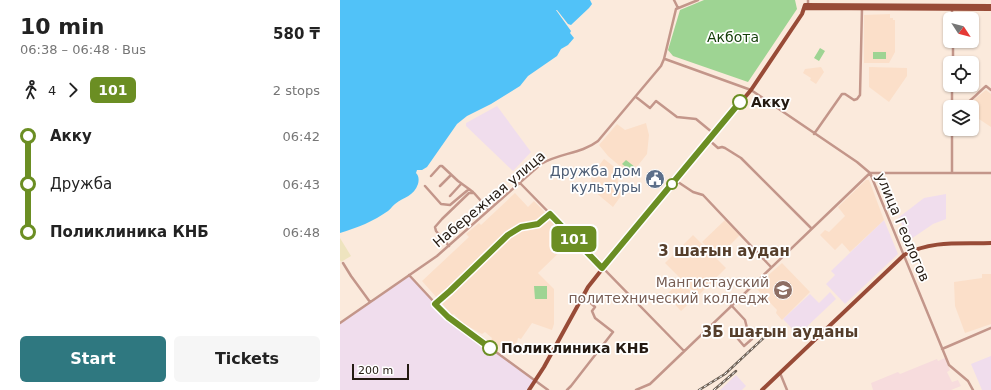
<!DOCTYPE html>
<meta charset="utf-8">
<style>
body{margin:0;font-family:"DejaVu Sans",sans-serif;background:#f6f6f6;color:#222;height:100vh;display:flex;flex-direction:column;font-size:15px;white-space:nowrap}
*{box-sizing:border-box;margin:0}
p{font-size:13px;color:#767676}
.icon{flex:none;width:22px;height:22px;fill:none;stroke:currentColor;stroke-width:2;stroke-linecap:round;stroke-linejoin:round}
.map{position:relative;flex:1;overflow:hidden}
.panel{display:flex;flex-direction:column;background:#fff;width:340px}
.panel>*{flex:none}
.badge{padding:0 8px;border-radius:6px;font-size:14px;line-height:26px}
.needle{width:26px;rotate:126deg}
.tools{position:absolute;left:603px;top:12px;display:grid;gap:8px}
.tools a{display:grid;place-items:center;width:36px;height:36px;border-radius:6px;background:#fff;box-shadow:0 1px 3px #0004;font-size:20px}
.scale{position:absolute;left:12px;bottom:10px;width:57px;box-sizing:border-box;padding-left:4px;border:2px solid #241a12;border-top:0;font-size:11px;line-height:14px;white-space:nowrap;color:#241a12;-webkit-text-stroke:3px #fff;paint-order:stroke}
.map>.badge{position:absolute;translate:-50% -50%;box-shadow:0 0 0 2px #fff}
.legs{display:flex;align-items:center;gap:6px;height:44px;padding:0 20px;font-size:13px}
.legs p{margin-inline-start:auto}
.headline{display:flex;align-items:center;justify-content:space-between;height:68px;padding:0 20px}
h1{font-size:22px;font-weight:600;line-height:30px}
.primary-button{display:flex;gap:8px;margin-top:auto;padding:8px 20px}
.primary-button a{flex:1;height:46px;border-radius:6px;background:#2f7880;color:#fff;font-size:16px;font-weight:600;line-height:46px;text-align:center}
.primary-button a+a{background:#f6f6f6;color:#222}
ul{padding:0 20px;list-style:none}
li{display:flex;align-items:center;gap:14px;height:48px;font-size:15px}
li i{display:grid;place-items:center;width:6px;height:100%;margin:0 5px;background:currentColor}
li i::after{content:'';width:10px;height:10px;margin:-5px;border:3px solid;border-radius:50%;background:#fff}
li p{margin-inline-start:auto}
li:first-child i{background:linear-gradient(#0000 50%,currentColor 0)}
li:last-child i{background:linear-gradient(currentColor 50%,#0000 0)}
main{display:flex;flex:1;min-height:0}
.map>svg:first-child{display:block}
.commercial{fill:#f7dcdd}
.industrial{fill:#f0dded}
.built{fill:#fbdfc9}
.green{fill:#9ed493}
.sand{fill:#eee4bf}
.water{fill:#51c2f8}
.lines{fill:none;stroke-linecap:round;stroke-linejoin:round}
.minor{stroke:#c3968a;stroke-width:2.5}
.major{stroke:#984b37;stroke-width:4}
.rail-casing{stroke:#6f6358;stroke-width:2.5}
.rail{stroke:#fff;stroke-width:1;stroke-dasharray:3;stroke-linecap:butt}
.line-1-casing{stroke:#fff;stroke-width:9}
.line-1{stroke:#6b8e23;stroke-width:6}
.stop-1-dot{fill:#fff;stroke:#6b8e23;stroke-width:2}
.labels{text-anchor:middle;stroke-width:3.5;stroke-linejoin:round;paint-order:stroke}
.park-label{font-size:14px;fill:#133e08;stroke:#fff}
.stop-label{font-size:14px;font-weight:bold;fill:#241a12;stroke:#fff;text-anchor:start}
.service-label{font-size:14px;fill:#4e5e75;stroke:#fff;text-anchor:end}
.street-label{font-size:14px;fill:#241a12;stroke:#fff}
.education-label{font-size:14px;fill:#785e54;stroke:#fff;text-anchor:end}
.neighbourhood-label{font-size:15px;font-weight:bold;fill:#553e2b;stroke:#fff}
</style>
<main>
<section class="panel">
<div class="headline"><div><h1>10 min</h1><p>06:38 – 06:48 · Bus</p></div><b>580 ₸</b></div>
<div class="legs"><svg class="icon" aria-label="walk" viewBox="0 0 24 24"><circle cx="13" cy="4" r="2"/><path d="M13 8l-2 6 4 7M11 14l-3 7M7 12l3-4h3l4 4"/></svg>4<svg class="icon" aria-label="forward" viewBox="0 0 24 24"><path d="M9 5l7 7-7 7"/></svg><b class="badge" style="background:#6b8e23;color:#fff">101</b><p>2 stops</p></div>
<ul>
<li><i style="color:#6b8e23"></i><b>Акку</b><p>06:42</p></li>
<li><i style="color:#6b8e23"></i><span>Дружба</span><p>06:43</p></li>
<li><i style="color:#6b8e23"></i><b>Поликлиника КНБ</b><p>06:48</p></li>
</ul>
<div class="primary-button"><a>Start</a><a>Tickets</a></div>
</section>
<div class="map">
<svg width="651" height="390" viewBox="0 0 651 390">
<rect width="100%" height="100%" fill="#fbeadc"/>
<path class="commercial" d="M 605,358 L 610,370 L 607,372 L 612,382 L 618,380 L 621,386 L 611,390 L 533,390 L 531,383 L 558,372 L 560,374 L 597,359 L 598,361 Z"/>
<path class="industrial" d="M 157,106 L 191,152 L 173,171 L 126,126 L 126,123 Z
M 606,194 L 606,219 L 593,224 L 571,239 L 558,218 L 584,198 Z
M 544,220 L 558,254 L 505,304 L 486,284 L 495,275 L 491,271 Z
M 69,275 L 101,311 L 196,380 L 189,390 L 0,390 L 0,323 Z
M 490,292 L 496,299 L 458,335 L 443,319 L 470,294 L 479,303 Z
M 651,356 L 651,390 L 642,390 L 631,364 Z
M 396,375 L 406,386 L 402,390 L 380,390 Z"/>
<path class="built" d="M 550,14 L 550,18 L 553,18 L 553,20 L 555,20 L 555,52 L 549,63 L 524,63 L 524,15 Z
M 481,67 L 484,72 L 476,84 L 470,80 L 471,78 L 463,73 L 465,69 Z
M 529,67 L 567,68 L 567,76 L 549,102 L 529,87 Z
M 646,90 L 651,94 L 651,127 L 633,115 L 632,101 Z
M 306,123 L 309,135 L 307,154 L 292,173 L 286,174 L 280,169 L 281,167 L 268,156 L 259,145 L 277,124 L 285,130 Z
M 264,159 L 277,169 L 278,184 L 283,193 L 273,207 L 255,192 L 252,186 L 251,176 Z
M 526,180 L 529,180 L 544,220 L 510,252 L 502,243 L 495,250 L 480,235 L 485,230 L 489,232 L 505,216 L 498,207 Z
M 175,193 L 188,207 L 194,201 L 232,240 L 198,273 L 214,289 L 214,324 L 212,330 L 192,323 L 181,339 L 178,338 L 177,342 L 167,354 L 156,343 L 154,344 L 151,341 L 152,338 L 145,332 L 142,334 L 124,324 L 114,314 L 112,315 L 82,281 L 129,237 L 126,234 L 139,223 L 141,225 Z
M 385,220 L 400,235 L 378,257 L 362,242 Z
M 353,235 L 386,268 L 358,296 L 325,263 Z
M 442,263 L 470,292 L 442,320 L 436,313 L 437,310 L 415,287 Z
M 642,274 L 651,274 L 651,324 L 625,333 L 615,306 L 614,282 L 642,278 Z
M 341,281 L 356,297 L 341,311 L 326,295 Z"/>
<path class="green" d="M 364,0 L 455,0 L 457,9 L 408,82 L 333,56 L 328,50 L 340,10 Z
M 480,48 L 485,51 L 479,61 L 474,58 Z
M 533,52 L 546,52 L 546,59 L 533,59 Z
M 286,160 L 295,167 L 291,171 L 282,164 Z
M 194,286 L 207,286 L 207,299 L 195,299 Z"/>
<path class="sand" d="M 0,238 L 11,256 L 1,262 L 0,260 Z"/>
<path class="water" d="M 0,0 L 250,0 L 252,4 L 249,8 L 231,25 L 228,24 L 217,10 L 216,10 L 231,31 L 230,33 L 234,38 L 228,45 L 221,49 L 217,56 L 188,76 L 180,86 L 151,104 L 127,116 L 117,124 L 87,167 L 82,170 L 77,170 L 76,173 C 79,176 79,180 78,184 C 74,196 64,197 55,204 C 52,206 51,209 48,211 C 34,221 17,228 0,233 Z"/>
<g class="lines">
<path class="minor" d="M 334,0 L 338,8
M 468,0 L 468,5
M 612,8 L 612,19
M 325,59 L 411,90 L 517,162 L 530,173 L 609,365 L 628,381 L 633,390
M 613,63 L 613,41
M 612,85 L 612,107
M 296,97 L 310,108 L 316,101 L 337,117 L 356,119 L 373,133
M 612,105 C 629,107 634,96 646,86 L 651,90
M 612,129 L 612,172
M 474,134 L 502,94 L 505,94 L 514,100 L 517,99 L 520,95 L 522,8
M 369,140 L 378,148 L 382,147 L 385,148 L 401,158 L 471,228
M 91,176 L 100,166 L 102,166 L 118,181 L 129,189
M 335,180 L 353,192 L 363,195 L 431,267
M 180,183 L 344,351
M 85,186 L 101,204 L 110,205 L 129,189 L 133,192
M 100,186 L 111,175
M 110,196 L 121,184
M 109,246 L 96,231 L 95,227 L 102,219 L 129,193 L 134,193 L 149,210
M 3,263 L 11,276 L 30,302
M 69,275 L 108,317 L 208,390
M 95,304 L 111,291 L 168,235 L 181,227 L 198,224 L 210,214
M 391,305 L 405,320 L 407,328 L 398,339 L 404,346 L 412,339
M 0,323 L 97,256 L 201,164 C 219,153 241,154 258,141 L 321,66 L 324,59 L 336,9 L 358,0
M 602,349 L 651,328
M 440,373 L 447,390
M 227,390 L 231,386 L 273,332 L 255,318 L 252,311 L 255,307 L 243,296
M 296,390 L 310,384 L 530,173 L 651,173"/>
<path class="major" d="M 465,8 L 651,9
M 189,390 L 204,367 L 248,287 L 286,239 L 411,90 L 462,14 L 465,5 L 651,6
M 422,390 L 564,255 C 592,240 620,244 651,243"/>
<defs>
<path id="rail" d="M 359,390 L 385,374 L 430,332
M 374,390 L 396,371"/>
</defs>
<use href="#rail" class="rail-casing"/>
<use href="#rail" class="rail"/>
</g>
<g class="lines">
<defs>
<path id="line-1" d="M 150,348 L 108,317 L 95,304 L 110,291 L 168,235 L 181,227 L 198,224 L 210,214 L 262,268 L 400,102"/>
</defs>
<use href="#line-1" class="line-1-casing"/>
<use href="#line-1" class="line-1"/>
</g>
<defs>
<symbol id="civic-disc" viewBox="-11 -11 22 22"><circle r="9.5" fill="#5c6f8a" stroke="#fff"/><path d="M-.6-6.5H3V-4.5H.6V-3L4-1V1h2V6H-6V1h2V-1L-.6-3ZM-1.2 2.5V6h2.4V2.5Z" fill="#fff"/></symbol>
<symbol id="university-disc" viewBox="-11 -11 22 22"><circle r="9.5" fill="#8d6e63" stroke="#fff"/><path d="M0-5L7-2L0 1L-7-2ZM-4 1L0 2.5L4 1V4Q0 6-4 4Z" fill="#fff"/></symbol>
</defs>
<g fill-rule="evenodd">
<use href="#civic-disc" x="304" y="168" width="22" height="22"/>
<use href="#university-disc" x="432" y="279" width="22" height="22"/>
</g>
<g class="stop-1-dot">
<circle cx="400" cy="102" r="7"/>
<circle cx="332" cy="184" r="5"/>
<circle cx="150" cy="348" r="7"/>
</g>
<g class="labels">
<g class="park-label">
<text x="393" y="42">Акбота</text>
</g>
<g class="stop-label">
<text x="411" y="107">Акку</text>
<text x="161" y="353">Поликлиника КНБ</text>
</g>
<g class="service-label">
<text x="301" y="176">Дружба дом<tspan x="301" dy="16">культуры</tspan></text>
</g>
<g class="street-label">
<text transform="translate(149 199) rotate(-40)" y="5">Набережная улица</text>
<text transform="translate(563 227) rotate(67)" y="5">улица Геологов</text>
</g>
<g class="education-label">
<text x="429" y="287">Мангистауский<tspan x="429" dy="16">политехнический колледж</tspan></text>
</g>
<g class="neighbourhood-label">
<text x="384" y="256">3 шағын аудан</text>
<text x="440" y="337">3Б шағын ауданы</text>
</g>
</g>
</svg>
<div class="tools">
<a><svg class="needle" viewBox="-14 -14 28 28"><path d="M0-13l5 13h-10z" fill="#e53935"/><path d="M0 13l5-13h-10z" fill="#767676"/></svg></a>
<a><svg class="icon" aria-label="locate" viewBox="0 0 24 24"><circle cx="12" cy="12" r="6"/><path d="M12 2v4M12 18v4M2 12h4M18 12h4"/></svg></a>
<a><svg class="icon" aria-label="layers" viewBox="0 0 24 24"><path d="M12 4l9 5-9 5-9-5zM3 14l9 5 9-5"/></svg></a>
</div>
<div class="scale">200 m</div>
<b class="badge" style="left:234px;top:239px;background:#6b8e23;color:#fff">101</b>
</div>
</main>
